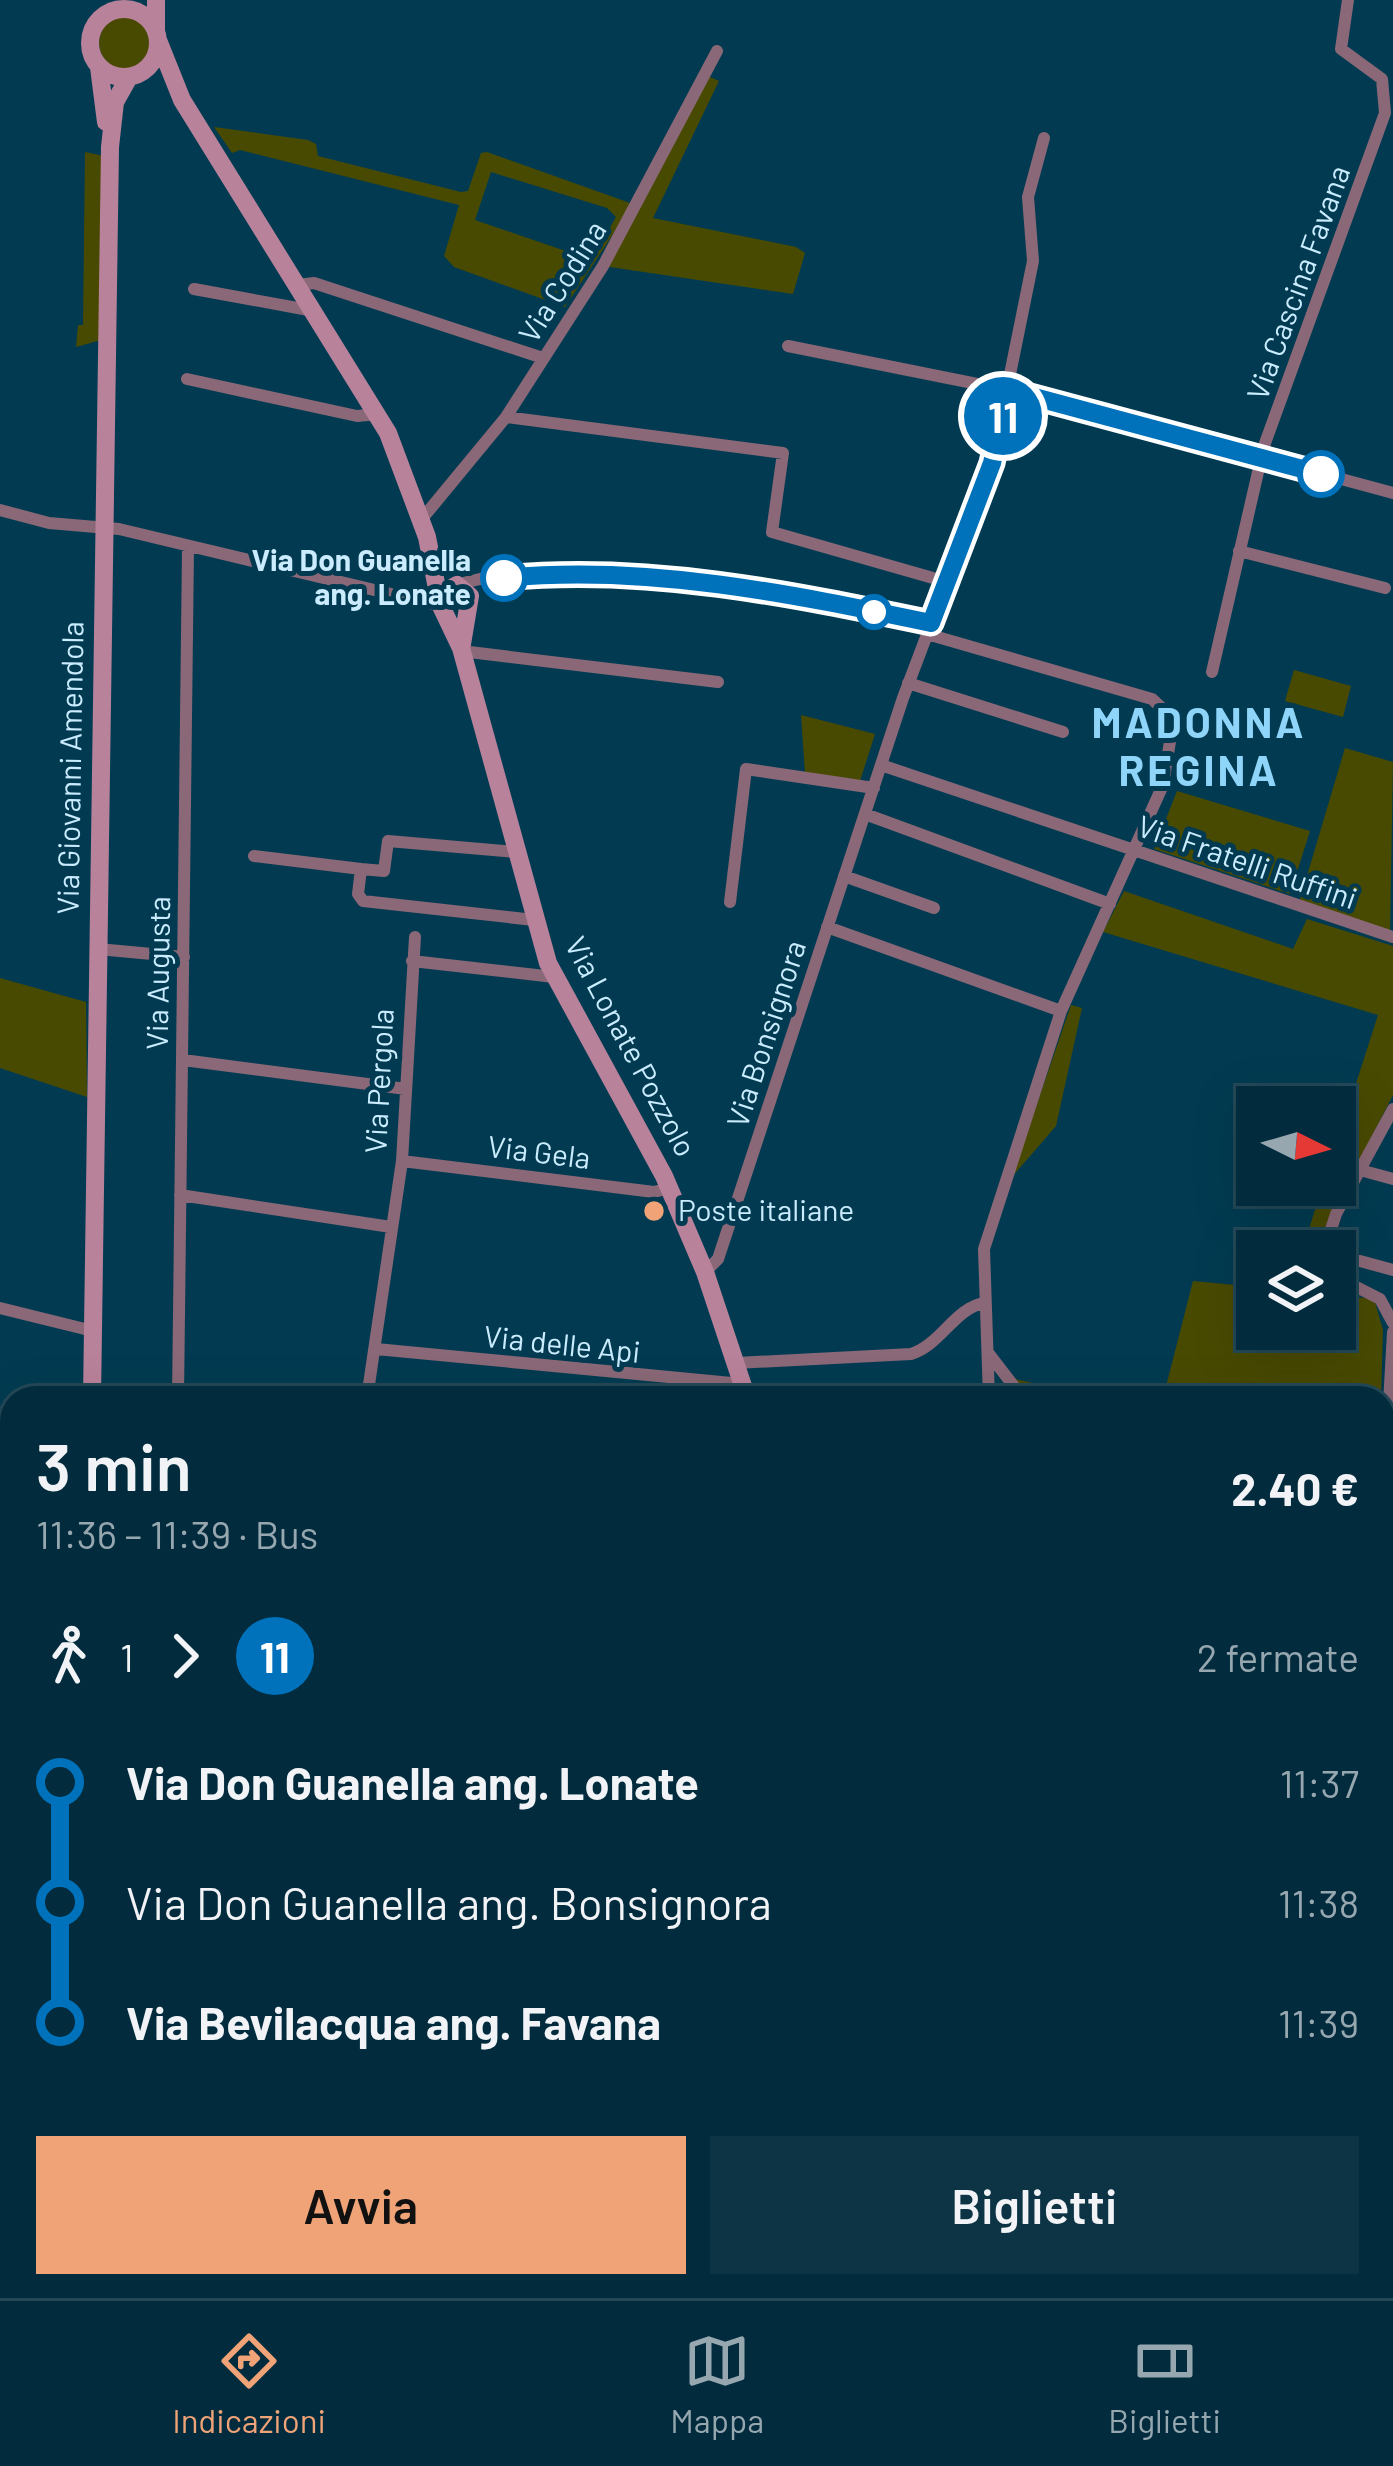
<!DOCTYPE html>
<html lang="it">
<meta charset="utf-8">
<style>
body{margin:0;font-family:Barlow,sans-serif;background:#0c3444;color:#f1f3f6;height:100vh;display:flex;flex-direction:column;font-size:45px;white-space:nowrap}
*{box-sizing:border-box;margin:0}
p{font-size:39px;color:#96a7b0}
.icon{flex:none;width:66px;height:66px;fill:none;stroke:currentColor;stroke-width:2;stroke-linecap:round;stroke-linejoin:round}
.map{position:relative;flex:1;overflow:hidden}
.drawer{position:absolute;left:0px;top:1386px;width:1395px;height:912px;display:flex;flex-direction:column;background:#022c3d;border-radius:36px 36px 0 0;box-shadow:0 12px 48px #0002,0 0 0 3px #234857}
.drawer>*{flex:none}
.badge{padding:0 24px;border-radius:39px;font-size:42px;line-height:78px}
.needle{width:78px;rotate:95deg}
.controls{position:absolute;left:1236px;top:1086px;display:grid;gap:24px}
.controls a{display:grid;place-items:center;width:120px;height:120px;border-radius:0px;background:#022c3d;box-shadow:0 12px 48px #0002,0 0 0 3px #234857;font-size:60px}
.map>.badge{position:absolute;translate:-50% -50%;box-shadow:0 0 0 6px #fff}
.legs{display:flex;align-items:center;gap:18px;height:132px;padding:0 36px;font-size:39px}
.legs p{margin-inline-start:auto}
.overview{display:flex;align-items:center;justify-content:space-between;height:204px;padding:0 36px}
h1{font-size:66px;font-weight:600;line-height:90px}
.action{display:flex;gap:24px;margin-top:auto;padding:24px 36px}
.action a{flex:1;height:138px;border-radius:0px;background:#efa377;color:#111;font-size:48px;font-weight:600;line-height:138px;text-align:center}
.action a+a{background:#0c3444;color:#f1f3f6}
ul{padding:0 36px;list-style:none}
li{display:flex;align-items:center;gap:42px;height:120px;font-size:45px}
li i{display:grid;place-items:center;width:18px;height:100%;margin:0 15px;background:currentColor}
li i::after{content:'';width:30px;height:30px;margin:-15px;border:9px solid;border-radius:50%;background:#022c3d}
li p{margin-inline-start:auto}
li:first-child i{background:linear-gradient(#0000 50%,currentColor 0)}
li:last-child i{background:linear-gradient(currentColor 50%,#0000 0)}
.tab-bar{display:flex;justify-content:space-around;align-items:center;height:168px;border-top:3px solid #234857;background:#022c3d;font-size:33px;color:#96a7b0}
.tab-bar a{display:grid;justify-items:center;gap:6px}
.tab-bar .selected{color:#efa377}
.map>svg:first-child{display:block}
.green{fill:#494a02;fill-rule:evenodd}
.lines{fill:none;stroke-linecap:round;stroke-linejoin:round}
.street{stroke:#8a6877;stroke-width:12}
.secondary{stroke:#b9829b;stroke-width:18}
.line-1-casing{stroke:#fff;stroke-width:27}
.line-1{stroke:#0072bc;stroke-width:18}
.stop-1-dot{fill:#fff;stroke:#0072bc;stroke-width:6}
.poi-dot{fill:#efa377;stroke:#023b51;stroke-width:4.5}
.labels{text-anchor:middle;stroke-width:10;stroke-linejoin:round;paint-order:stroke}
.street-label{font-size:30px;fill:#caecfe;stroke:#023b51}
.stop-label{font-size:30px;font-weight:bold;fill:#caecfe;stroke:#023b51;text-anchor:end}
.poi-label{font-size:30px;fill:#caecfe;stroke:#023b51;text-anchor:start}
.district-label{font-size:42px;font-weight:bold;letter-spacing:3px;fill:#8ed5f9;stroke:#023b51}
</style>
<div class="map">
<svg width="1393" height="2298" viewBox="0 0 1393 2298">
<rect width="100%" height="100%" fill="#023b51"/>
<path class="green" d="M99 43a26 26 0 1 1 52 0a26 26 0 1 1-52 0Z
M 703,74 L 719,81 L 653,218 L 796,247 L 805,253 L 793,294 L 603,266 Z
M 214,127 L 308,140 L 316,144 L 318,156 L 461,192 L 468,191 L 481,153 L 487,152 L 633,204 L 565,307 L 454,267 L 444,256 L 459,205 L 240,150 L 232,153 ZM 491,172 L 607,208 L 616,217 L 608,231 L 593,231 L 595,250 L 589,259 L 475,220 Z
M 85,152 L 104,156 L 101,340 L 76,347 L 78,325 L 83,325 Z
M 1294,670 L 1351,686 L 1343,717 L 1285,701 Z
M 801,715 L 875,734 L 860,781 L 805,773 Z
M 1345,748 L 1393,762 L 1390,932 L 1298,906 Z
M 1177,791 L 1310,831 L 1290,894 L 1154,849 Z
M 1124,891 L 1293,949 L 1307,919 L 1393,946 L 1393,1095 L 1323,1231 L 1308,1232 L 1323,1185 L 1335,1185 L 1335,1149 L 1378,1015 L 1103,932 Z
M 0,978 L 86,1002 L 87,1097 L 0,1068 Z
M 1071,1005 L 1082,1008 L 1056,1126 L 1012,1177 Z
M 1193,1281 L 1257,1287 L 1257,1329 L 1335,1329 L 1335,1295 L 1374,1299 L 1383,1330 L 1381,1398 L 1163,1398 Z
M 1015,1379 L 1100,1398 L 1030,1398 Z
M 1383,1520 L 1393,1522 L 1393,1645 L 1383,1724 Z
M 15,2286 L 99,2286 L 109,2298 L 4,2298 Z
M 1014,2286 L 1374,2286 L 1374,2298 L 1015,2298 Z"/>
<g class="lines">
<path class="street" d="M 298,285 L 314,283 L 543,358
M 194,289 L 314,311
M 788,346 L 1018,392 L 1393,493
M 187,379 L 357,416 L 378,414
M 506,417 L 783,453 L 772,532 L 947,582
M 0,510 L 49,523 L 119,529 L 441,606
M 421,520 L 506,417 L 603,266 L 717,51
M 1239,551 L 1385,588
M 457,585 C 582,546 802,599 931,623
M 927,634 L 1152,699 L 1167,713 L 1172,729 L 1163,785 L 1061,1011 L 984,1249 L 989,1398
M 461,651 L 718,682
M 1212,672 L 1264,446 L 1385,113 L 1382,79 L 1341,49 L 1348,0
M 908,683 L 1063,732
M 881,765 L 1393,937
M 865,814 L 1110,904
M 254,856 L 361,869 L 358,894 L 363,901 L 534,920
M 361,869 L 384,871 L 388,841 L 515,852
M 844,876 L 934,908
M 730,902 L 746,769 L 874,788
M 827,927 L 1061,1011
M 98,949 L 184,957
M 412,961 L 554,977
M 183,1060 L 406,1089
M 402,1161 L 654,1192 L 669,1188
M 1360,1170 L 1393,1179
M 180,1195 L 391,1227
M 1324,1251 L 1336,1214 L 1393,1109
M 1360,1261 L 1393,1270
M 705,1272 L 718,1259 L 903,698 L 992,463 L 1033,261 L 1028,197 L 1044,138
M 1335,1276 L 1380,1299 L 1393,1323
M 0,1308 L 93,1331
M 1393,1332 L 1388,1421 L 1393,1468
M 376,1349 L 742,1384
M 989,1354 L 1023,1398
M 736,1363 L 911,1354 C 941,1345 955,1307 985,1303
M 178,1398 L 188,548
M 367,1398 L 402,1161 L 415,937
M 1383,1515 L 1393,1517
M 1383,2137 L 1393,2131
M 624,2286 L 629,2298
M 285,2298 L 286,2286"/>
<path class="secondary" d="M90 43a34 34 0 1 1 68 0a34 34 0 1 1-68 0Z
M 156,31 L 156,0
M 158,40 L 182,100 L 388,433 L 427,537 L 440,604 L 461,648 L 548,963 L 664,1176 L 705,1272 L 747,1398
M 99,67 L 106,122
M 441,595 L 457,585 L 470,596 L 462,644
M 92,1398 L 110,147 L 115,102 L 129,77
M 1383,1831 L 1393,1725
M 1383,2271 L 1383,2298
M 106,2286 L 116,2298
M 985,2286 L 986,2298
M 1002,2286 L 1005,2298
M 0,2293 L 12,2281"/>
</g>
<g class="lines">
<defs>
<path id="line-1" d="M 504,578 C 646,564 792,594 931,623 L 992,463 L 1008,390 L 1321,474"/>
</defs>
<use href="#line-1" class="line-1-casing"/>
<use href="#line-1" class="line-1"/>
</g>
<g class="stop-1-dot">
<circle cx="1321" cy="474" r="21"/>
<circle cx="504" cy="578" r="21"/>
<circle cx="874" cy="612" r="15"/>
</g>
<circle class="poi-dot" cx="654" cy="1211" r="12"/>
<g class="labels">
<g class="street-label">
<text transform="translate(563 282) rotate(-58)" y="10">Via Codina</text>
<text transform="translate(1299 283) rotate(-70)" y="10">Via Cascina Favana</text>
<text transform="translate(71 768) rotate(-89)" y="10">Via Giovanni Amendola</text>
<text transform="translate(1247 863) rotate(19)" y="10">Via Fratelli Ruffini</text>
<text transform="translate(159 973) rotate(-89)" y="10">Via Augusta</text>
<text transform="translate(767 1034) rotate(-72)" y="10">Via Bonsignora</text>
<text transform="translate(630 1047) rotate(62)" y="10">Via Lonate Pozzolo</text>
<text transform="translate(380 1081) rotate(-87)" y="10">Via Pergola</text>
<text transform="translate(539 1153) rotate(7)" y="10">Via Gela</text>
<text transform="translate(562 1345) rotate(6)" y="10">Via delle Api</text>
</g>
<g class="stop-label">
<text x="471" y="571">Via Don Guanella<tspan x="471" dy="34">ang. Lonate</tspan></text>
</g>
<g class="poi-label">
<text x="678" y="1221">Poste italiane</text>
</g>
<g class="district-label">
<text x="1199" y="738">MADONNA<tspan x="1199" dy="48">REGINA</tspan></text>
</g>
</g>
</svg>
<div class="controls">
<a><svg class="needle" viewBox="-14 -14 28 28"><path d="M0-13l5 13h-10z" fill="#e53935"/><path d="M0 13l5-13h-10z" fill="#96a7b0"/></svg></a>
<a><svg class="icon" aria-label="layers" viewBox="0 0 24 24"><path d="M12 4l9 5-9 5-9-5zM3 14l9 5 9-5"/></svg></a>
</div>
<b class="badge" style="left:1003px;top:416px;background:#0072bc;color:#fff">11</b>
<section class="drawer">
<div class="overview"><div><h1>3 min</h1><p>11:36 – 11:39 · Bus</p></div><b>2.40 €</b></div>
<div class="legs"><svg class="icon" aria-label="walk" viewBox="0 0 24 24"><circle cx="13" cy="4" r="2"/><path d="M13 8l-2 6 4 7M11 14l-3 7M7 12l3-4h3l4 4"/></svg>1<svg class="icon" aria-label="forward" viewBox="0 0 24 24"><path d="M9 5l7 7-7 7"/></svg><b class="badge" style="background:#0072bc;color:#fff">11</b><p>2 fermate</p></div>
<ul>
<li><i style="color:#0072bc"></i><b>Via Don Guanella ang. Lonate</b><p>11:37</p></li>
<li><i style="color:#0072bc"></i><span>Via Don Guanella ang. Bonsignora</span><p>11:38</p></li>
<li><i style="color:#0072bc"></i><b>Via Bevilacqua ang. Favana</b><p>11:39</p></li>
</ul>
<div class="action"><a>Avvia</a><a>Biglietti</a></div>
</section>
</div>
<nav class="tab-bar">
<a class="selected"><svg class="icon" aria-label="directions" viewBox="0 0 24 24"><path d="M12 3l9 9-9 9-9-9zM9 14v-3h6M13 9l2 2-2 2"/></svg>Indicazioni</a>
<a><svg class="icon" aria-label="map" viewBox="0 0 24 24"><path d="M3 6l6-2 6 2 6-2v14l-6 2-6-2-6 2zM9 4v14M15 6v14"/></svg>Mappa</a>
<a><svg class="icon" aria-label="tickets" viewBox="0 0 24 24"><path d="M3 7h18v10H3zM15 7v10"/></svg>Biglietti</a>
</nav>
